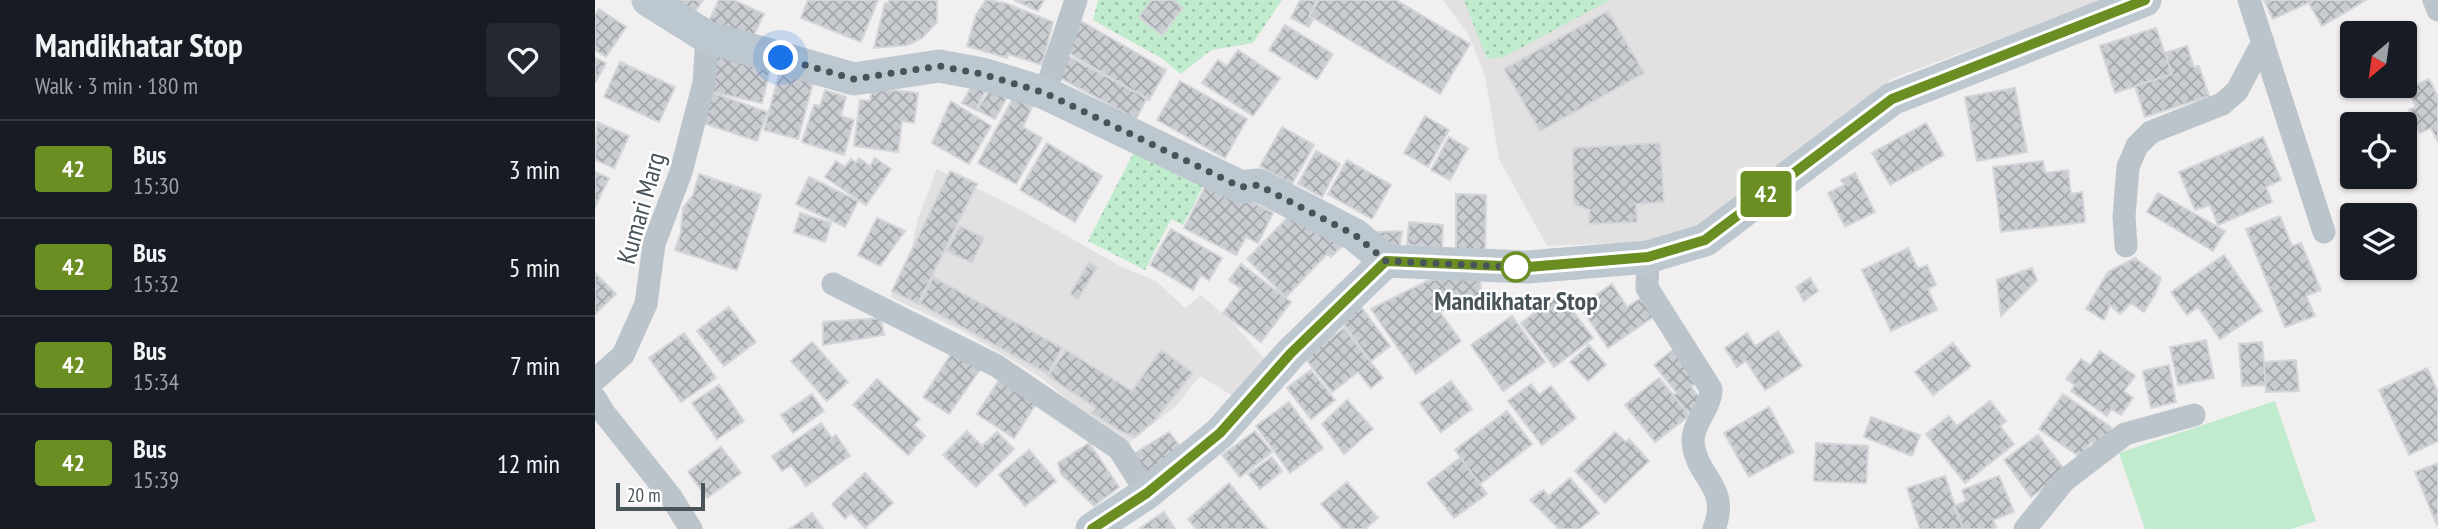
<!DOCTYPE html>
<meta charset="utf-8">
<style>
body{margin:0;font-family:"PT Sans Narrow",sans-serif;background:#242831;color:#f1f3f6;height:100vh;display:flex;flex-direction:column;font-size:26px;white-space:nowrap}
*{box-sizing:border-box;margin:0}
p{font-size:23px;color:#9ea1a6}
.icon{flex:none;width:38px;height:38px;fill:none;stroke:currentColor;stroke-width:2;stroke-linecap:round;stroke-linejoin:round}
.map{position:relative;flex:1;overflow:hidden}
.details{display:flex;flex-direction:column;background:#171b24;width:595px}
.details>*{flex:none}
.badge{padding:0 14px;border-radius:5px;font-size:24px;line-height:46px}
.needle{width:46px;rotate:209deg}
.controls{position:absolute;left:1745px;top:21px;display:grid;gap:14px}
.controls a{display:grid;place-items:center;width:77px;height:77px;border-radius:7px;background:#171b24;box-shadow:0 2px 5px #0004;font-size:35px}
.scale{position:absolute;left:21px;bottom:18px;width:89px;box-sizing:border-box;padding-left:7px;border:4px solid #48535a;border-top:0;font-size:19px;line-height:24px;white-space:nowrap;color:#48535a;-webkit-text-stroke:5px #fff;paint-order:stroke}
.you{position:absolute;width:35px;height:35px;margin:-18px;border:5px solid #fff;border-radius:50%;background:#1a73e8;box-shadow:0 0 0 10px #1a73e833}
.map>.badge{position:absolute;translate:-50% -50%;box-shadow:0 0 0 4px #fff}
.round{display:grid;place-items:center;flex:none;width:74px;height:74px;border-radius:7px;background:#242831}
.head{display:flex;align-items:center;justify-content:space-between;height:119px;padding:0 35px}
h1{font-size:33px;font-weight:700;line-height:52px}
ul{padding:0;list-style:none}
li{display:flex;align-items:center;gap:21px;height:98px;padding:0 35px;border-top:2px solid #363941}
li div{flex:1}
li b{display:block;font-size:26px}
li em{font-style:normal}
li .badge{min-width:77px;font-weight:700;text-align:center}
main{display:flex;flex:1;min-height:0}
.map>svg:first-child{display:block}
.education{fill:#e2e0e0}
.grass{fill:url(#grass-dots)}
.pitch{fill:#c0ebcd}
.building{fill:url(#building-cross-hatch);stroke:#d3d5d9;stroke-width:2}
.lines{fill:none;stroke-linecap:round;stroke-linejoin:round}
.street{stroke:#bbc4ca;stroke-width:23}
.secondary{stroke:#bcc7cf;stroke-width:33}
.line-casing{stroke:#fff;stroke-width:16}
.line{stroke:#6b8e23;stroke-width:10}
.walk{stroke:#48535a;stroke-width:7;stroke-dasharray:0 12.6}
.stop-dot{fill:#fff;stroke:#6b8e23;stroke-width:3.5}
.labels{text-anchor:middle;stroke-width:5;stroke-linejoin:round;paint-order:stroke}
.street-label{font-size:26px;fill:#48535a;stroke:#fff}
.stop-label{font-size:26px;font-weight:bold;fill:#48535a;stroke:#fff}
</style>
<main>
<section class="details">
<div class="head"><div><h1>Mandikhatar Stop</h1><p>Walk · 3 min · 180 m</p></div><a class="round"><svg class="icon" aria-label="heart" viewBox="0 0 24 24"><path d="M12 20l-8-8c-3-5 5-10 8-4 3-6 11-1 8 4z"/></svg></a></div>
<ul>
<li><span class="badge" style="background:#6b8e23;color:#fff">42</span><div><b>Bus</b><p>15:30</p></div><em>3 min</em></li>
<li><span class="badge" style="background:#6b8e23;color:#fff">42</span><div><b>Bus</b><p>15:32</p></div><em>5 min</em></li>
<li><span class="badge" style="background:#6b8e23;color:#fff">42</span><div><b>Bus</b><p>15:34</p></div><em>7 min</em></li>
<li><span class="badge" style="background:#6b8e23;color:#fff">42</span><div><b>Bus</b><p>15:39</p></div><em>12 min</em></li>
</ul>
</section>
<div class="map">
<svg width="1843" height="529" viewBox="0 0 1843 529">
<defs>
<pattern id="grass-dots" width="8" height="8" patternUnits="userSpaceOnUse" patternTransform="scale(1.75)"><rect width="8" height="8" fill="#c0ebcd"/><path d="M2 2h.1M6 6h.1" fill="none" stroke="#9ec1a9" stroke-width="1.8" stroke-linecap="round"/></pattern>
<pattern id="building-cross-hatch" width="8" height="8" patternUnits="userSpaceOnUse" patternTransform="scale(1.75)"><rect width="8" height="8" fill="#c9ccd1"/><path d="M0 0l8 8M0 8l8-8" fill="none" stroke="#a5a8ad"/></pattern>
</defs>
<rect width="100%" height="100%" fill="#f1efef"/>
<path class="education" d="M 848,0 L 1534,0 L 1478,12 L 1298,78 L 1125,219 L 1049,242 L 952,246 L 904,159 L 890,76 L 874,36 Z
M 342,169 L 424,209 L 525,266 L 561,281 L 590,308 L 606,295 L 638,323 L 672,362 L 640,397 L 605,376 L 581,406 L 528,447 L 447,378 L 366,330 L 295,297 L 315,256 L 323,218 Z"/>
<path class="grass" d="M 503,0 L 687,0 L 658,43 L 616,50 L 586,74 L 566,58 L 498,20 Z
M 869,0 L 1015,0 L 909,57 L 892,59 Z
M 542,146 L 610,182 L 588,225 L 576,219 L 550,270 L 493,241 Z"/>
<path class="pitch" d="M 1680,401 L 1721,521 L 1696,529 L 1550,529 L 1524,453 Z"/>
<path class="building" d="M 73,0 L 108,0 L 97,16 Z
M 124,0 L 139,0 L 169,14 L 154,45 L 112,25 Z
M 213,0 L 283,0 L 266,42 L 206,18 Z
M 294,0 L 342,0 L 342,22 L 327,38 L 313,45 L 279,48 L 290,3 L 294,3 Z
M 391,0 L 410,3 L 458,22 L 447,65 L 413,54 L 412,58 L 372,46 L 381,15 Z
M 419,0 L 449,0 L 443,11 Z
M 557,0 L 578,0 L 588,8 L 567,35 L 544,17 Z
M 705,0 L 722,0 L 714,16 L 718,19 L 714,27 L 696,18 Z
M 724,0 L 801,0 L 875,44 L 845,94 L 715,16 Z
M 1669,0 L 1719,0 L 1678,19 Z
M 1719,0 L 1771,0 L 1727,26 L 1714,3 Z
M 4,9 L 31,27 L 11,57 L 0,50 L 0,15 Z
M 1013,11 L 1049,73 L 945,131 L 909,69 Z
M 486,21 L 571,70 L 554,100 L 469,50 Z
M 690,25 L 738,54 L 722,79 L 674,50 Z
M 1561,28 L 1577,74 L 1520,93 L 1505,46 Z
M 1592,46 L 1599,67 L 1604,66 L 1614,96 L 1550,117 L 1540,86 L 1577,74 L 1570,53 Z
M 643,50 L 685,78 L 658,116 L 607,83 L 623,60 L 632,66 Z
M 122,53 L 176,65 L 167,103 L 114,91 Z
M 469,54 L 552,98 L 541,119 L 458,74 Z
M 0,58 L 11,63 L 0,83 Z
M 25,62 L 80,87 L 64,122 L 9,97 Z
M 185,70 L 219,79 L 203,139 L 169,130 Z
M 1834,79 L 1843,97 L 1843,142 L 1836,128 L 1825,133 L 1814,110 L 1821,107 L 1812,89 Z
M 585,81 L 652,119 L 630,158 L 562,120 Z
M 379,82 L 391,89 L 381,110 L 367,103 Z
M 398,85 L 414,94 L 400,119 L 382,110 Z
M 277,88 L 323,93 L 319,123 L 307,121 L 303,152 L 259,146 L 265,100 L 275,101 Z
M 1420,88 L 1432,152 L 1382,161 L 1370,97 Z
M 230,90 L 251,97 L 246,116 L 259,120 L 249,155 L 207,142 L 219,105 L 225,106 Z
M 118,93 L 172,112 L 162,141 L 108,123 Z
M 418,98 L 437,107 L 428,127 L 447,138 L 421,184 L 383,163 Z
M 356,101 L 396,126 L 374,164 L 337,143 Z
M 830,116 L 854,130 L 833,167 L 809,153 Z
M 2,122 L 34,136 L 19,168 L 0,160 Z
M 1331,123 L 1349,155 L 1295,185 L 1277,153 Z
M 687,127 L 719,145 L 697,184 L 665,166 Z
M 854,137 L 873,148 L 855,180 L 836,170 Z
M 1668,137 L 1686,180 L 1671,187 L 1677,202 L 1623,225 L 1615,205 L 1600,210 L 1584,172 Z
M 452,143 L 507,176 L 480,222 L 425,190 Z
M 1065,143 L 1069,202 L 1041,204 L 1042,222 L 994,224 L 995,210 L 979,204 L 978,148 Z
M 721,151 L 745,164 L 727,197 L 703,184 Z
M 264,158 L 275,166 L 280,158 L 296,169 L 271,205 L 230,177 L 241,161 L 250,167 L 256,159 L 261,163 Z
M 752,160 L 796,185 L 777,219 L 733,194 Z
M 1448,161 L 1450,173 L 1473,170 L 1476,194 L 1487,192 L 1490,222 L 1406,232 L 1398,167 Z
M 355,171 L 382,184 L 323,304 L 297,291 Z
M 0,172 L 14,178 L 0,207 Z
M 1260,173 L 1280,212 L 1250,227 L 1233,193 L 1249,185 L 1246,180 Z
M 104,174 L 166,195 L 142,270 L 80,250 L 86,232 L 88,208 L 98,195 Z
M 214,177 L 263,201 L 250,227 L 201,204 Z
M 614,179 L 678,213 L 663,243 L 651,237 L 641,255 L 589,228 Z
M 1563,193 L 1630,231 L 1618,251 L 1552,212 Z
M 861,194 L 891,195 L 890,259 L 861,258 Z
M 698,212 L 724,227 L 746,247 L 736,257 L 732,254 L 691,297 L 652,259 Z
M 205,213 L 236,223 L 230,242 L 199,232 Z
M 1685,216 L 1697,246 L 1706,243 L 1726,290 L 1711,296 L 1720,316 L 1690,327 L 1651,229 Z
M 282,218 L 310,231 L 285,266 L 263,255 Z
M 814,222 L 848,225 L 847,248 L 812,245 Z
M 365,226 L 389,238 L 377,263 L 352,251 Z
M 576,229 L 627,258 L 614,280 L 606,275 L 598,290 L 555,265 Z
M 807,231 L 804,250 L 786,252 L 782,232 Z
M 1313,248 L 1323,269 L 1332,265 L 1341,285 L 1333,289 L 1342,310 L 1296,331 L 1267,270 Z
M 1629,255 L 1667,311 L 1625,339 L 1603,307 L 1592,315 L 1576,292 Z
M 1540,258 L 1566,278 L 1560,294 L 1549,312 L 1536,303 L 1525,314 L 1515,305 L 1509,320 L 1491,309 L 1513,272 Z
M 494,262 L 502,267 L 483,299 L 475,294 Z
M 646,264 L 696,302 L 666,342 L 628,313 L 646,289 L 634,280 Z
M 1437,268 L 1442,280 L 1406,316 L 1402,280 Z
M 0,273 L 21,294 L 0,314 Z
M 883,273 L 889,302 L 844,311 L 866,341 L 821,374 L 776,309 L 832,281 Z
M 338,277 L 467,348 L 453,374 L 325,304 Z
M 1215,278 L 1223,291 L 1209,301 L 1201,287 Z
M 1017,284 L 1032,307 L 1049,296 L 1061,315 L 1013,348 L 985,306 Z
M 965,294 L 998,338 L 959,367 L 926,323 Z
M 764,304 L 795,346 L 776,361 L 745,319 Z
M 134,307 L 161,342 L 129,366 L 102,331 Z
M 917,316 L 950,362 L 908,391 L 876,345 Z
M 286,318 L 289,335 L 228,345 L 228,322 Z
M 749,328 L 788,378 L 776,388 L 763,372 L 737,392 L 710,358 Z
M 1183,331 L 1207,366 L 1170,390 L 1151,361 L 1142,367 L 1130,348 L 1152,333 L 1160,346 Z
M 89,333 L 121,378 L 86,402 L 54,358 Z
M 1611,340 L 1619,378 L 1583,385 L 1575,347 Z
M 217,342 L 253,382 L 232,401 L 196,361 Z
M 1667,342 L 1671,385 L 1647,386 L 1644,344 Z
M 1358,343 L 1376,366 L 1338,395 L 1320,372 Z
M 994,345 L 1011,365 L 993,381 L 975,362 Z
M 1083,346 L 1108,377 L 1096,387 L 1110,404 L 1095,416 L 1078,395 L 1082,393 L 1059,365 Z
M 359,350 L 386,368 L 354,414 L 328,397 Z
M 471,350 L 537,391 L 566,350 L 598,373 L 559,421 L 540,437 L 525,431 L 497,413 L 501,408 L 453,376 Z
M 1505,351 L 1540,376 L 1529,391 L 1538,398 L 1526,415 L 1516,409 L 1512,416 L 1476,391 L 1480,385 L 1471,379 L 1486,359 L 1495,365 Z
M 1701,360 L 1704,391 L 1671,392 L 1669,362 Z
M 1574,365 L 1581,402 L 1556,408 L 1548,371 Z
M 1832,368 L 1843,392 L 1843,441 L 1814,455 L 1784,390 Z
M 716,370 L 740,400 L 716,419 L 692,388 Z
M 406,377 L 443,401 L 419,438 L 382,414 Z
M 1064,378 L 1095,415 L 1060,442 L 1030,405 Z
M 282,379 L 325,419 L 319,425 L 330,436 L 313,455 L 258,405 Z
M 856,381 L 877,409 L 846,432 L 825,403 Z
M 936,384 L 944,395 L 956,386 L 981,418 L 947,445 L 913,401 Z
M 124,385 L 149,421 L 122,439 L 97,403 Z
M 217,394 L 229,411 L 198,433 L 186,415 Z
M 1468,394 L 1517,428 L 1505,447 L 1496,442 L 1485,457 L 1444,429 Z
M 752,400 L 778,429 L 749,454 L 727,424 Z
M 1395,401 L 1411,421 L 1405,426 L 1419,444 L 1370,483 L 1331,434 L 1354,416 L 1362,426 Z
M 694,402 L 728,448 L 695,473 L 661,426 Z
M 1174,407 L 1199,452 L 1154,477 L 1129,433 Z
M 912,411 L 937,444 L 885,484 L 860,450 Z
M 1276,417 L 1325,435 L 1317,456 L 1269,437 Z
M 226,423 L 237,438 L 241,435 L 255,456 L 211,486 L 196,465 L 187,471 L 177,456 Z
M 372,431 L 387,446 L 402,432 L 419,449 L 381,487 L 348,455 Z
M 660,431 L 677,452 L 645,477 L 627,455 Z
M 574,432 L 588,450 L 551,476 L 537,455 Z
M 1020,432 L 1031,442 L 1034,439 L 1054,461 L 1010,503 L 980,471 Z
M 1443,435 L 1471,472 L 1436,497 L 1409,460 Z
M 494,443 L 524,487 L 499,506 L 466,474 L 463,463 Z
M 1221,443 L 1273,446 L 1271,483 L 1219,481 Z
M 126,447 L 146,473 L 112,498 L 93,472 Z
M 434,450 L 461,481 L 430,506 L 404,475 Z
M 677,457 L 687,471 L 665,489 L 653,474 Z
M 865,458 L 892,494 L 859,518 L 832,483 Z
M 1843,463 L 1843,525 L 1842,525 L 1820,472 Z
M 270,473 L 298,503 L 270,528 L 256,513 L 250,519 L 237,504 Z
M 1350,476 L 1368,529 L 1325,529 L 1312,488 Z
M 1404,476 L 1419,512 L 1398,520 L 1401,527 L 1395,529 L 1368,529 L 1359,506 L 1371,501 L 1367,490 Z
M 975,478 L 1004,513 L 984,529 L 964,529 L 935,500 L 948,490 L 954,496 Z
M 752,482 L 783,518 L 770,529 L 748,529 L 726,504 Z
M 634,483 L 672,529 L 601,529 L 593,519 Z
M 569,512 L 580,529 L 546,529 L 545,528 Z
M 217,513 L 228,529 L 195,529 Z"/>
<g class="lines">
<path class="street" d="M 1654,0 L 1729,232
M 1839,0 L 1843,10
M 450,93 L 481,0
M 1531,246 L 1529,217 L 1533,167 L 1542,146 L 1556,132 L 1627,104 L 1642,91 L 1668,42
M 1053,257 L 1052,288 L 1116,389 C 1116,408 1098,422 1098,441 C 1100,478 1136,485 1119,529
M 238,284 L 402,366 L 524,449 L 552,493
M 0,380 L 28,355 L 51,304 L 59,244 L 86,172 L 109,83 L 112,37
M 0,398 L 9,413 L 76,497 L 96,529
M 1430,529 L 1470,480 L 1530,434 L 1599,415"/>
<path class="secondary" d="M 53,0 L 112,37 L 259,79 L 344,66 L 387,74 L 450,93 L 646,187 L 663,185 L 760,235 L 791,261
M 497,529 L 552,493 L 625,433 L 696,353 L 791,261 L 933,267 L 1053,257 L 1110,240 L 1297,99 L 1550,0"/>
</g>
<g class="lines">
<defs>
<path id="line" d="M 497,529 L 552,493 L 625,433 L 696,353 L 791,261 L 933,267 L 1053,257 L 1110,240 L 1297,99 L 1550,0"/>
</defs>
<use href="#line" class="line-casing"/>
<use href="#line" class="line"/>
<path class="walk" d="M 186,58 L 259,79 L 344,66 L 387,74 L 450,93 L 646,187 L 663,185 L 760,235 L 791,261 L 921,267"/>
</g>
<circle class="stop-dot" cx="921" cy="267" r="14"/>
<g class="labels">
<g class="street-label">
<text transform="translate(46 208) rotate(-74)" y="9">Kumari Marg</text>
</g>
<g class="stop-label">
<text x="921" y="310">Mandikhatar Stop</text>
</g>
</g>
</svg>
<div class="controls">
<a><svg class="needle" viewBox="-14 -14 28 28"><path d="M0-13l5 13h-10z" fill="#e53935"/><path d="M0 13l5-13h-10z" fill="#9ea1a6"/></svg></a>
<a><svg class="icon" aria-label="locate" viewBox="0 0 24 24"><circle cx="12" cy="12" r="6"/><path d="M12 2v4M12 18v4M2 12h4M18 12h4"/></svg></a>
<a><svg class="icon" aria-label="layers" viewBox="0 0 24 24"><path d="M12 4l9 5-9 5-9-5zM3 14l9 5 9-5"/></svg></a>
</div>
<div class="scale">20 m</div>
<div class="you" style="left:186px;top:58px"></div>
<b class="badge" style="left:1171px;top:194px;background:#6b8e23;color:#fff">42</b>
</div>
</main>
